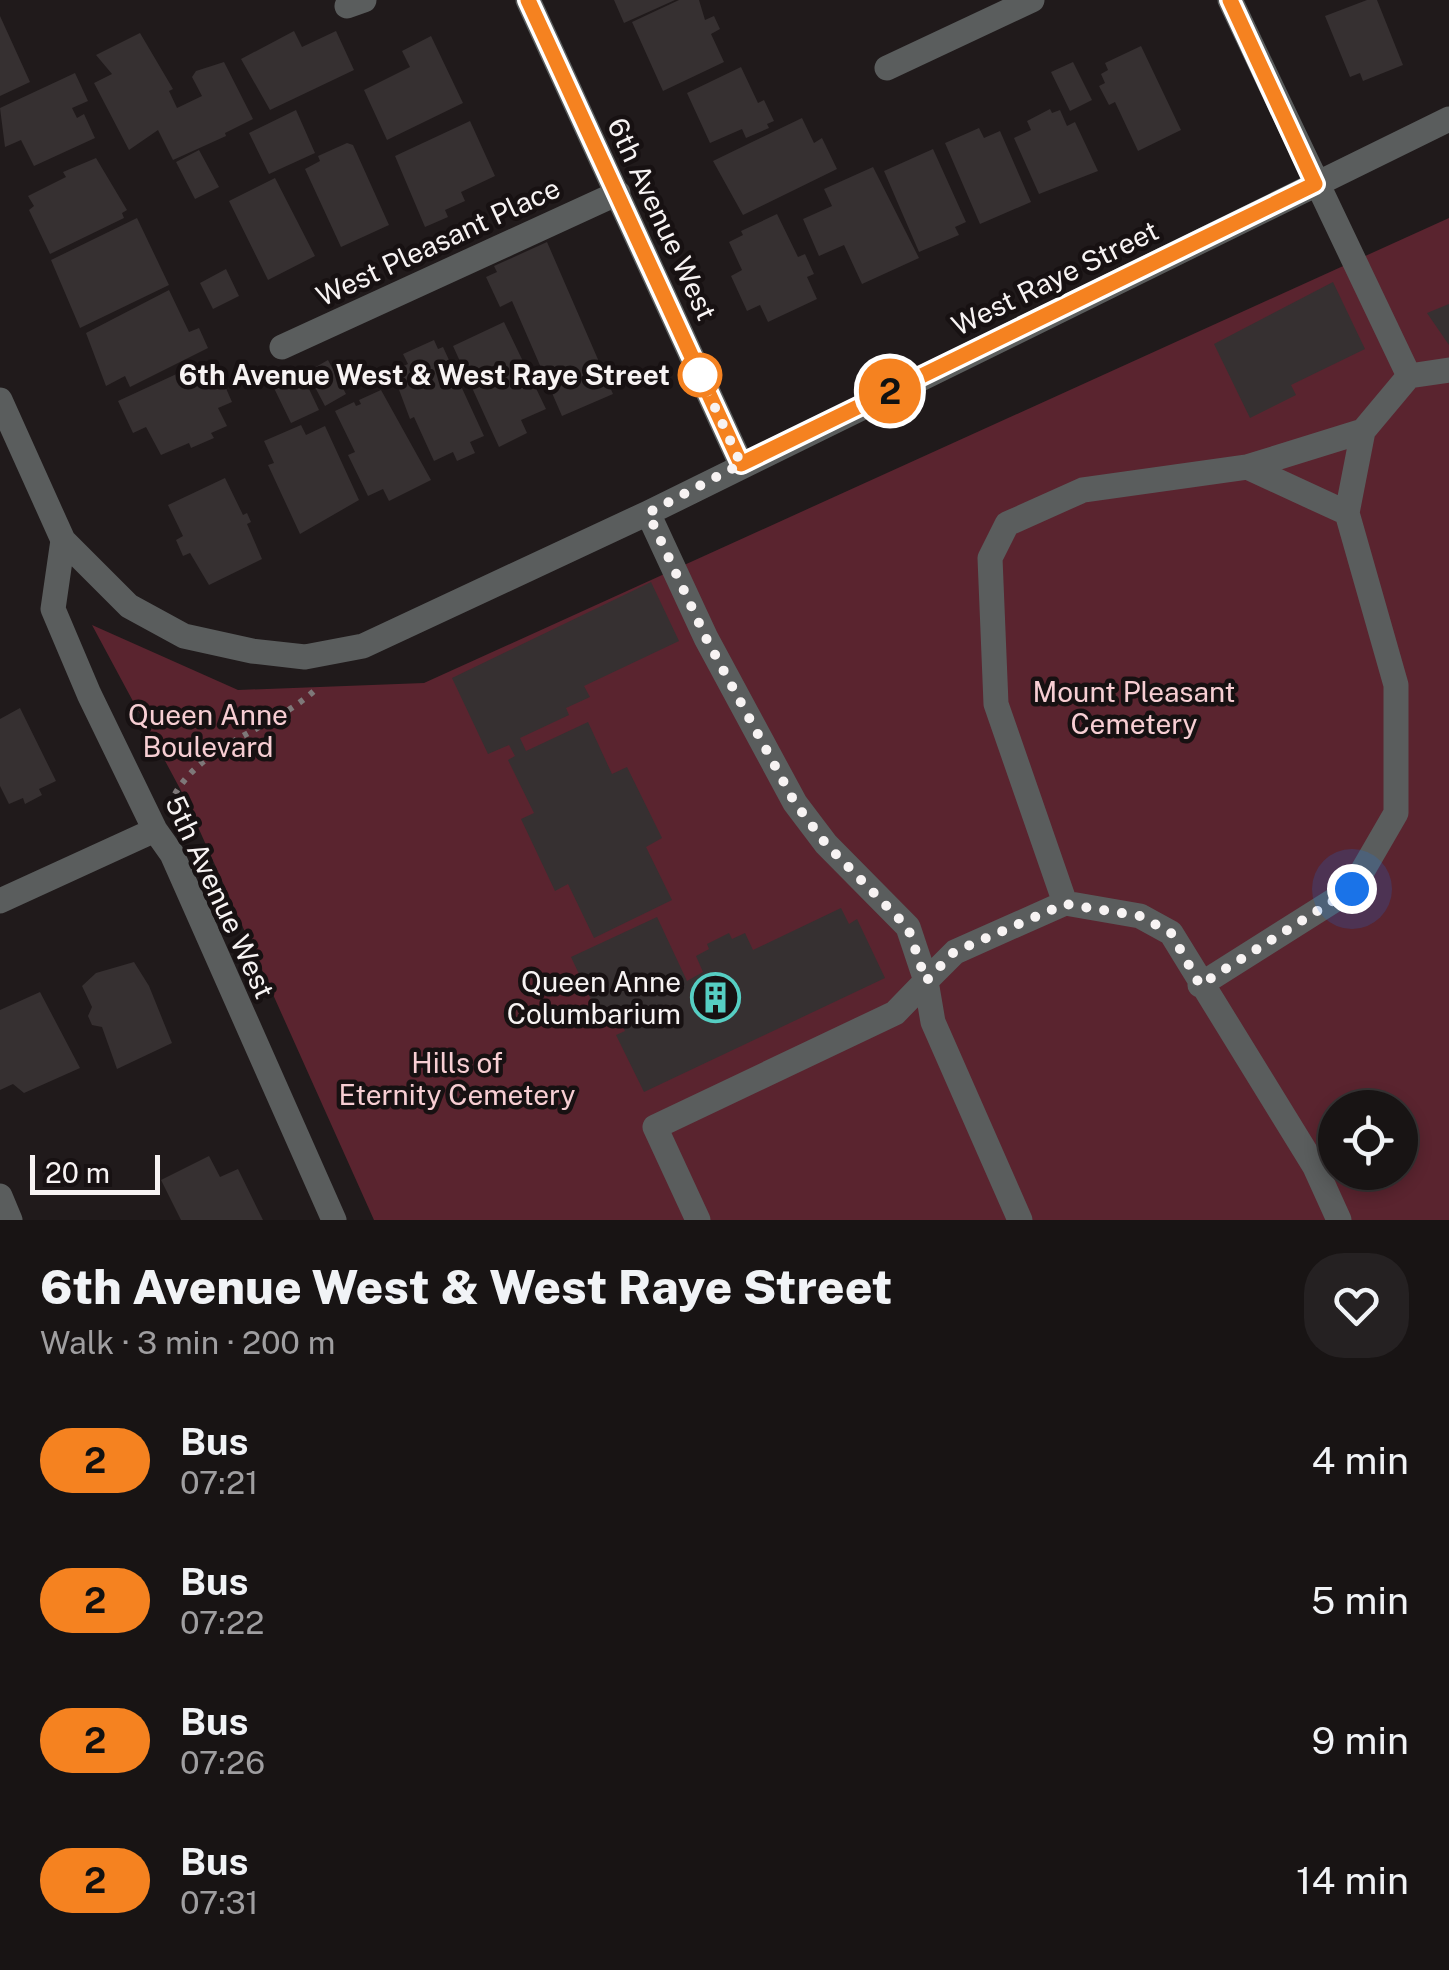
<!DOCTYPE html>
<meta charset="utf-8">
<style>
body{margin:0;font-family:"Public Sans",sans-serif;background:#252122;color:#f1f3f6;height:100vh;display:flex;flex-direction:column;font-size:38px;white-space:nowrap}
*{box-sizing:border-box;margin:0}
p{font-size:32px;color:#9f9ea0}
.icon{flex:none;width:55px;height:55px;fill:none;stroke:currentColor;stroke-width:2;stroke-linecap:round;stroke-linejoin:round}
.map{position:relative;height:1220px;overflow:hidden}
.panel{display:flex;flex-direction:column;background:#181414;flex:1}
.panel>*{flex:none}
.badge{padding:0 20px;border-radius:32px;font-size:35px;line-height:65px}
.tools{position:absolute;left:1318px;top:1090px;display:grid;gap:20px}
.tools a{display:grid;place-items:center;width:100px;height:100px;border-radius:50%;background:#181414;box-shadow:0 5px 15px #0003,0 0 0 2px #363334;font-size:50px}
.scale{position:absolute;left:30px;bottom:25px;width:130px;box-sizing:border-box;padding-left:10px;border:5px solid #f7f3f3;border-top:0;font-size:28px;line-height:35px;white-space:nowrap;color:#f7f3f3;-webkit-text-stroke:8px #171112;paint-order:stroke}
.you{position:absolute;width:50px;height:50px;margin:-25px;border:8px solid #fff;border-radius:50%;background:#1a73e8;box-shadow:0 0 0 15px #1a73e833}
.map>.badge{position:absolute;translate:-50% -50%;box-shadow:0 0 0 5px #fff}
.round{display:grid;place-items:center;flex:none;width:105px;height:105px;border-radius:40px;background:#252122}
.summary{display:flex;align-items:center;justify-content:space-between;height:170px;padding:0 40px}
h1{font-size:48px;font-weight:800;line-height:75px}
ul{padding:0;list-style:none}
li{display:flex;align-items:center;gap:30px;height:140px;padding:0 40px}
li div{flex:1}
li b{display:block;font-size:38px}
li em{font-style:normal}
li .badge{min-width:110px;font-weight:700;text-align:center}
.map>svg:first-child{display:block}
.green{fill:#5a242f;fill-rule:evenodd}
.building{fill:#363031}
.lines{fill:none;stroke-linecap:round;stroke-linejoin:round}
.path{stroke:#7e7879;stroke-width:6;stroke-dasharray:5 8;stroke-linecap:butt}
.minor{stroke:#5a5d5d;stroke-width:25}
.line-casing{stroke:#fff;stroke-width:22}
.line{stroke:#f58220;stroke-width:15}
.walk{stroke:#f7f3f3;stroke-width:10;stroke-dasharray:0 18}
.stop-dot{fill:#fff;stroke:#f58220;stroke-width:5}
.labels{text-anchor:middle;stroke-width:9;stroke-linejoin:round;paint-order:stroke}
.street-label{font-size:28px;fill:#f7f3f3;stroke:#171112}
.stop-label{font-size:28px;font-weight:bold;fill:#f7f3f3;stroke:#171112;text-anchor:end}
.park-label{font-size:28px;fill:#f7ced3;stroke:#171112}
.poi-label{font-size:28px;fill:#f7f3f3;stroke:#171112;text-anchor:end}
</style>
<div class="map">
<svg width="1449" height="1220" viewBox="0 0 1449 1220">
<rect width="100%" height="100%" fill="#201a1b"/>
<path class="green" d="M 1449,218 L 1449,1220 L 374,1220 L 185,798 L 92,625 L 238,690 L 424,683 ZM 1335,1108 L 1400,1108 L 1400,1172 L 1335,1172 Z"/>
<path class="building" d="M 614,0 L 675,0 L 624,23 Z
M 679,0 L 699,0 L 705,20 L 714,16 L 720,29 L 711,34 L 724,62 L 663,91 L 632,22 Z
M 1367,0 L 1377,0 L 1403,65 L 1363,81 L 1360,73 L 1350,77 L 1325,16 Z
M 0,16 L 30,82 L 0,96 Z
M 294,31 L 302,47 L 336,31 L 354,70 L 270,110 L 241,59 Z
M 140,33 L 173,89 L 169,91 L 177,108 L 202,96 L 192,77 L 196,71 L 224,62 L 253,119 L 225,133 L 226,136 L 173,160 L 158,130 L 129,150 L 94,83 L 112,74 L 96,55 Z
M 431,36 L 463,103 L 387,140 L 364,90 L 410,67 L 402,51 Z
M 1141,46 L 1181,130 L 1138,151 L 1115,102 L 1109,105 L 1099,86 L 1105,83 L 1101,74 L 1108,70 L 1105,63 Z
M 1073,62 L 1092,100 L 1070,111 L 1051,72 Z
M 741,67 L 758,103 L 764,100 L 774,121 L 767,124 L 769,128 L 746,138 L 742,129 L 710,143 L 687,93 Z
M 75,73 L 88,101 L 72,108 L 77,118 L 84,114 L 95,138 L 34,166 L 21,140 L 5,147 L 0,108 Z
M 1050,109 L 1052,113 L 1060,110 L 1067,126 L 1075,122 L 1098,171 L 1039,194 L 1014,138 L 1031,130 L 1027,121 Z
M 296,110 L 315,153 L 269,174 L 249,133 Z
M 802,118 L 814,143 L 822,138 L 837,169 L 743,215 L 713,161 Z
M 470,121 L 495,176 L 461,192 L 465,201 L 445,210 L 448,217 L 425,227 L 395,156 Z
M 979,128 L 984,138 L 1000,131 L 1031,202 L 980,224 L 945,143 Z
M 347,143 L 353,145 L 389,225 L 341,247 L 305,169 L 320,161 L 318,156 Z
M 933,149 L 966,222 L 955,227 L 959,235 L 919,252 L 884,171 Z
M 199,150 L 219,187 L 195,199 L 176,162 Z
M 96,158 L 127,210 L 122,213 L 124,218 L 50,254 L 29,210 L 34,206 L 28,196 L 66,177 L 63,172 Z
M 873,167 L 919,258 L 862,284 L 844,245 L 819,256 L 803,219 L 832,206 L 824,189 Z
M 275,178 L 315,256 L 268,280 L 229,201 Z
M 777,214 L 798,257 L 805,254 L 814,274 L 807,277 L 817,299 L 768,322 L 760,305 L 747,311 L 731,276 L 742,270 L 729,242 L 743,235 L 741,231 Z
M 137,218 L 169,285 L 80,328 L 51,260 Z
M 547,242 L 613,394 L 562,416 L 512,301 L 500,307 L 486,277 L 497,272 L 494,266 Z
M 226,269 L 239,296 L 213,309 L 200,283 Z
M 1333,282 L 1365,349 L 1291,385 L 1296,395 L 1250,418 L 1214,344 Z
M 169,290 L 189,332 L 199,328 L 208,348 L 130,387 L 125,376 L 106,386 L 86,333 Z
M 1449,304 L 1449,345 L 1427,313 Z
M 504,322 L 546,409 L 521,420 L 527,433 L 499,447 L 453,346 Z
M 434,340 L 438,349 L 443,347 L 484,436 L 470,442 L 475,453 L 457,461 L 453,452 L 434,461 L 414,417 L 410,419 L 392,371 L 408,364 L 403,354 Z
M 328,360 L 346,394 L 325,406 L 307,372 Z
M 214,361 L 232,402 L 218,408 L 227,426 L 211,433 L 214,438 L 191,448 L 189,443 L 161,455 L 146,427 L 133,433 L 118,401 L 196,365 L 198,368 Z
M 301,372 L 319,410 L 291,423 L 273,386 Z
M 381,390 L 431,480 L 389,501 L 383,489 L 368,496 L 348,455 L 355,452 L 335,411 L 354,402 L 356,406 L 361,404 L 359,400 Z
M 301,425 L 306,435 L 325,426 L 359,500 L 300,534 L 268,465 L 274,463 L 264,441 Z
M 225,478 L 243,515 L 247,513 L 251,522 L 247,524 L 262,559 L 209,585 L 190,553 L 183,556 L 176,540 L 183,536 L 168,505 Z
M 651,582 L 679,641 L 584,686 L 590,697 L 566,708 L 569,715 L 520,738 L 526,751 L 588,722 L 612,774 L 627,767 L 662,838 L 646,847 L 672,900 L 594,938 L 568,884 L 555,891 L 521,819 L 534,813 L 508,760 L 515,756 L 509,745 L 488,754 L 452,678 Z
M 20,708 L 56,781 L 39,789 L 42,795 L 25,804 L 23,798 L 9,804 L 0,786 L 0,719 Z
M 841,908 L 849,924 L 857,919 L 885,978 L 644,1092 L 616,1035 L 625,1031 L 617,1016 L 602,1023 L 571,957 L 657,917 L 687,981 L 703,972 L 696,956 L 709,949 L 707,944 L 729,933 L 732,939 L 745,933 L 753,950 Z
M 134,962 L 149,986 L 172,1043 L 117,1069 L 102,1027 L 92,1025 L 88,1016 L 92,1007 L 82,986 L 96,973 Z
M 40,992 L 80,1068 L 24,1093 L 13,1084 L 0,1090 L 0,1010 Z
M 209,1156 L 220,1177 L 238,1169 L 263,1220 L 181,1220 L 161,1180 Z"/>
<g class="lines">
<path class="path" d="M 175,794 C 204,743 273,729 315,690"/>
<path class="minor" d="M 528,0 L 741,464
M 1230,0 L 1409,376 L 1449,370
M 347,6 L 364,0
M 887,68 L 1032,0
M 282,347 L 618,193
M 0,400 L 63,540 L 129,606 L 184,636 L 252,651 L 305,657 L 363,646 L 648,513 L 1449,119
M 1247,467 L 1347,513
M 648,513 L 706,638 L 795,803 L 826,844 L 908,927 L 926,981 L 955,952 L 1065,903
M 63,540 L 53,609 L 89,694 L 155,830 L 172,854 L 334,1220
M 0,901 L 155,830
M 1200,985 L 1352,889 L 1396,813 L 1396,685 L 1347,513 L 1363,431
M 0,1196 L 10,1220
M 698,1220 L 655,1127 L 895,1013 L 926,981 L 933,1022 L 1020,1220
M 1339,1220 L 1315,1167 L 1171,933 L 1140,916 L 1065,903 L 996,704 L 990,558 L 1007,524 L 1083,490 L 1247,467 L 1363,431 L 1409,376"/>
</g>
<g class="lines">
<defs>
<path id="line" d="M 528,0 L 741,464 L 1315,184 L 1230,0"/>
</defs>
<use href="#line" class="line-casing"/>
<use href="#line" class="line"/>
<path class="walk" d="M 700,375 L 741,464 L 648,513 L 706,638 L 795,803 L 826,844 L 908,928 L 926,981 L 954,952 L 1065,904 L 1140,916 L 1171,933 L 1200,985 L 1352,889"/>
</g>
<defs>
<symbol id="building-ring" viewBox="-11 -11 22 22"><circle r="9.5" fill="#171112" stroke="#56cec3" stroke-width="1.5"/><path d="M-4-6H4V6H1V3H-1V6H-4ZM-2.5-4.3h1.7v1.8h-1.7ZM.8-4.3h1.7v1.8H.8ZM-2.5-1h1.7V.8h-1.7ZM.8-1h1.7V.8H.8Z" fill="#56cec3"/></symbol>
</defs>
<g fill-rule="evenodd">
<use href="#building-ring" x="688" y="970" width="55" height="55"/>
</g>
<circle class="stop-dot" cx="700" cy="375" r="20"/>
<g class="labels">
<g class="street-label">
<text transform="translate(662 219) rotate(65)" y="10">6th Avenue West</text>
<text transform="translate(438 242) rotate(-25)" y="10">West Pleasant Place</text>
<text transform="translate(1055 278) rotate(-26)" y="10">West Raye Street</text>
<text transform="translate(220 897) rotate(65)" y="10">5th Avenue West</text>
</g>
<g class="stop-label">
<text x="670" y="385">6th Avenue West &amp; West Raye Street</text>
</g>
<g class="park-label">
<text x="1134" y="702">Mount Pleasant<tspan x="1134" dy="32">Cemetery</tspan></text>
<text x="208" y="725">Queen Anne<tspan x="208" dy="32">Boulevard</tspan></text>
<text x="457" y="1073">Hills of<tspan x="457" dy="32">Eternity Cemetery</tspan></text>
</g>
<g class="poi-label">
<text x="681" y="992">Queen Anne<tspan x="681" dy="32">Columbarium</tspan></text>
</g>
</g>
</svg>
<div class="tools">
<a><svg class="icon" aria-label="locate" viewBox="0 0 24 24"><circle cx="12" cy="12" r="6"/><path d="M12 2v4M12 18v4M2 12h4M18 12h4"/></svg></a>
</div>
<div class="scale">20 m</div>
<div class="you" style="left:1352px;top:889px"></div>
<b class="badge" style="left:890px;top:391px;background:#f58220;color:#111">2</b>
</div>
<section class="panel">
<div class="summary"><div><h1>6th Avenue West &amp; West Raye Street</h1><p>Walk · 3 min · 200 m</p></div><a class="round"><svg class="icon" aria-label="heart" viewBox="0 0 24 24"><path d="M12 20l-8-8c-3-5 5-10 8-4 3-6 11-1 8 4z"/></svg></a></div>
<ul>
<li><span class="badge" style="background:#f58220;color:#111">2</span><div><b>Bus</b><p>07:21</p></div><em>4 min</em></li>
<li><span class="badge" style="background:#f58220;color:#111">2</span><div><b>Bus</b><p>07:22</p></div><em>5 min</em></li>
<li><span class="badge" style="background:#f58220;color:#111">2</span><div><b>Bus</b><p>07:26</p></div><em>9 min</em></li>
<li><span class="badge" style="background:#f58220;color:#111">2</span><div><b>Bus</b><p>07:31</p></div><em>14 min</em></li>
</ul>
</section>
